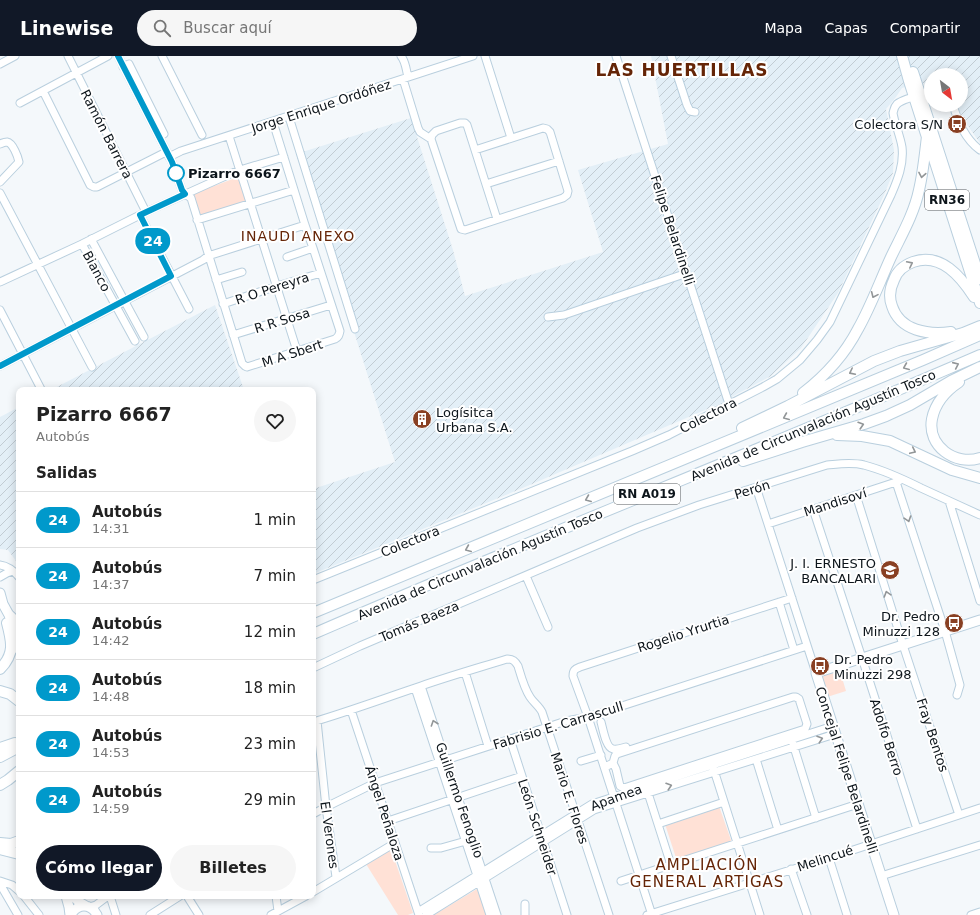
<!DOCTYPE html>
<html lang="es">
<meta charset="utf-8">
<style>
body{margin:0;font-family:"DejaVu Sans",sans-serif;background:#f6f6f6;color:#222;height:100vh;display:flex;flex-direction:column;font-size:15px;white-space:nowrap}
*{box-sizing:border-box;margin:0}
p{font-size:13px;color:#767676}
.icon{flex:none;width:22px;height:22px;fill:none;stroke:currentColor;stroke-width:2;stroke-linecap:round;stroke-linejoin:round}
.map{position:relative;flex:1;overflow:hidden}
.drawer{position:absolute;left:16px;top:331px;width:300px;height:512px;display:flex;flex-direction:column;background:#fff;border-radius:8px;box-shadow:0 2px 10px #0003}
.drawer>*{flex:none}
.badge{padding:0 8px;border-radius:13px;font-size:14px;line-height:26px}
.needle{width:26px;rotate:149deg}
.tools{position:absolute;left:924px;top:12px;display:grid;gap:8px}
.tools a{display:grid;place-items:center;width:44px;height:44px;border-radius:50%;background:#fff;box-shadow:0 2px 10px #0003;font-size:20px}
.map>.badge{position:absolute;translate:-50% -50%;box-shadow:0 0 0 2px #fff}
h2{padding:0 20px;font-size:15px;line-height:36px}
.round{display:grid;place-items:center;flex:none;width:42px;height:42px;border-radius:21px;background:#f6f6f6}
.head{display:flex;align-items:center;justify-content:space-between;height:68px;padding:0 20px}
h1{font-size:19px;font-weight:800;line-height:30px}
.cta{display:flex;gap:8px;margin-top:auto;padding:8px 20px}
.cta a{flex:1;height:46px;border-radius:24px;background:#111827;color:#fff;font-size:16px;font-weight:800;line-height:46px;text-align:center}
.cta a+a{background:#f6f6f6;color:#222}
ul{padding:0;list-style:none}
li{display:flex;align-items:center;gap:12px;height:56px;padding:0 20px;border-top:1px solid #e0e0e0}
li div{flex:1}
li b{display:block;font-size:15px}
li em{font-style:normal}
li .badge{min-width:44px;font-weight:700;text-align:center}
header{display:flex;align-items:center;gap:24px;box-sizing:border-box;height:56px;padding:0 20px;background:#111827;color:#fff}
header strong{font-size:19px}
nav{display:flex;gap:22px;margin-inline-start:auto;font-size:14px}
.search{width:280px;height:36px;background:#f6f6f6;display:flex;align-items:center;gap:10px;box-sizing:border-box;padding:0 14px;border-radius:22px;color:#767676;font-size:15px}
.map>svg:first-child{display:block}
.industrial{fill:url(#industrial-furrows)}
.green{fill:#ffe1d6}
.lines{fill:none;stroke-linecap:round;stroke-linejoin:round}
.minor-casing{stroke:#b9cfde;stroke-width:9}
.major-casing{stroke:#b9cfde;stroke-width:11}
.highway-casing{stroke:#b9cfde;stroke-width:12}
.minor{stroke:#fff;stroke-width:7}
.major{stroke:#fff;stroke-width:9}
.highway{stroke:#fff;stroke-width:10}
.oneway{stroke:#929698}
.line-casing{stroke:#fff;stroke-width:9}
.line{stroke:#0099cb;stroke-width:6}
.stop-dot{fill:#fff;stroke:#0099cb;stroke-width:2}
.labels{text-anchor:middle;stroke-width:4;stroke-linejoin:round;paint-order:stroke}
.shield{fill:#fff;stroke:#565b5f;stroke-width:1}
.shield-label{font-size:12px;font-weight:bold;fill:#0d151b}
.street-label{font-size:13px;fill:#0d151b;stroke:#fff}
.poi-label{font-size:13px;fill:#0d151b;stroke:#fff;text-anchor:end}
.stop-label{font-size:13px;font-weight:bold;fill:#0d151b;stroke:#fff;text-anchor:start}
.neighbourhood-label{font-size:14px;letter-spacing:1px;fill:#652507;stroke:#fff}
.quarter-label{font-size:15px;letter-spacing:1px;fill:#652507;stroke:#fff}
.district-label{font-size:17px;font-weight:bold;letter-spacing:1px;fill:#652507;stroke:#fff}
</style>
<header>
<strong>Linewise</strong>
<div class="search"><svg class="icon" aria-label="search" viewBox="0 0 24 24"><circle cx="10" cy="10" r="6"/><path d="M15 15l6 6"/></svg>Buscar aquí</div>
<nav><a>Mapa</a><a>Capas</a><a>Compartir</a></nav>
</header>
<div class="map">
<svg width="980" height="859" viewBox="0 0 980 859">
<defs>
<pattern id="industrial-furrows" width="10" height="10" patternUnits="userSpaceOnUse"><rect width="10" height="10" fill="#e3eff7"/><path d="M-1 1l2-2M0 10L10 0M9 11l2-2" fill="none" stroke="#c2ccd3"/></pattern>
</defs>
<rect width="100%" height="100%" fill="#f4f8fb"/>
<path class="industrial" d="M 651,0 L 980,0 L 980,87 L 963,63 L 957,49 L 961,49 L 961,19 L 931,19 L 931,28 L 920,27 L 902,32 L 896,41 L 886,53 L 894,94 L 893,117 L 884,139 L 838,237 L 801,292 L 771,320 L 737,338 L 719,348 L 525,431 L 313,518 L 313,433 L 395,406 L 355,279 L 296,98 L 411,62 L 453,194 L 465,240 L 603,196 L 578,114 L 668,88 Z
M 215,249 L 244,334 L 51,334 Z
M 19,351 L 19,509 L 8,494 L 0,493 L 0,361 Z"/>
<path class="green" d="M 238,121 L 246,145 L 201,160 L 193,138 Z
M 840,615 L 846,635 L 827,641 L 821,625 L 823,620 Z
M 719,750 L 732,787 L 677,805 L 665,768 Z
M 391,793 L 413,857 L 408,859 L 398,859 L 366,808 Z
M 477,833 L 486,859 L 434,859 Z"/>
<g class="lines">
<defs>
<path id="minor" d="M 68,0 L 146,156
M 118,0 L 172,106 L 182,134 L 185,138 L 191,142 L 242,307 L 245,310 L 247,311 L 335,283 C 339,281 339,279 340,275 L 313,192 L 305,169 L 273,66
M 162,0 L 202,79
M 401,0 C 406,6 406,14 408,21
M 485,0 L 511,82
M 616,0 L 729,348
M 671,0 L 687,49 L 690,55 L 695,56
M 0,8 L 15,0
M 123,11 L 129,8 L 164,78
M 403,23 L 418,72 L 420,76 L 431,83 L 461,173 L 465,174 L 563,142 L 567,139 L 568,135 L 550,76 L 547,73 L 543,72 L 475,94
M 43,35 L 90,129 L 94,131 L 97,131 L 166,96
M 20,47 L 108,0
M 953,49 C 958,66 965,83 980,94
M 289,61 L 355,273
M 229,80 L 297,295
M 431,83 L 432,79 L 436,75 L 460,67 L 465,67 L 467,69 L 497,163
M 0,88 C 2,87 5,86 7,86 C 13,87 18,101 19,106 L 0,126
M 169,101 L 181,95 L 473,0
M 486,128 L 559,105
M 0,137 L 92,311
M 140,159 L 189,253
M 197,164 L 294,134
M 91,183 L 144,281
M 82,188 L 135,285
M 287,201 L 313,192
M 216,224 L 242,216
M 0,226 L 82,188 L 146,156 L 230,118 L 240,114 L 284,101
M 223,248 L 277,230 L 321,217
M 0,254 L 41,333
M 548,261 L 564,259 L 687,217
M 233,279 L 331,249
M 0,310 L 203,204 L 208,200 L 305,169
M 896,426 L 945,575 L 960,629 L 957,639
M 756,431 L 816,617
M 856,439 L 903,589 L 959,759
M 949,445 L 980,545
M 813,453 L 862,602 L 917,773
M 768,468 L 899,425
M 0,509 C 8,510 14,515 19,521
M 526,520 L 548,571
M 0,521 L 7,517 L 13,515
M 313,524 L 632,395 L 669,379 L 763,331 L 777,323 L 800,304 L 817,284 L 830,266 L 891,139 C 898,123 904,108 902,91 C 900,79 895,69 893,57 C 894,54 894,51 897,48 C 904,42 922,39 931,37
M 779,546 L 794,594
M 313,612 L 360,590 L 637,472 L 699,449 L 827,409 C 839,408 851,406 864,409 C 883,414 903,423 921,432 C 941,441 960,450 980,459
M 465,616 L 488,690
M 421,630 L 497,859
M 415,632 L 490,859
M 351,654 L 419,859
M 317,665 L 326,751 L 336,821
M 313,666 C 350,655 385,642 421,630 C 450,620 478,612 507,603 C 513,603 515,605 518,610 C 521,620 524,632 530,641 C 533,646 539,650 542,656 L 609,859
M 601,666 C 603,673 606,692 613,693 C 617,694 622,692 626,691
M 510,683 L 567,859
M 793,688 L 816,762
M 756,703 L 778,774
M 581,705 L 601,699
M 605,711 L 613,707 L 615,700 L 617,698 L 793,641 L 796,641 L 799,643 L 807,668 L 805,673 L 624,732 L 620,730 L 616,713 L 613,707
M 713,711 L 760,859
M 648,737 L 671,809
M 313,758 L 326,751 L 375,727 L 566,665 L 588,661 L 807,590
M 388,765 L 522,720
M 658,768 L 724,746
M 431,792 L 441,792 L 466,785
M 829,802 L 847,859
M 791,813 L 807,859
M 881,820 L 980,789
M 0,825 L 12,829 L 19,835
M 621,825 L 858,748
M 0,828 L 18,859
M 313,836 L 395,787
M 24,840 L 39,859
M 110,840 L 116,859
M 187,840 L 199,859
M 276,840 L 278,855
M 89,851 L 96,849 L 108,840
M 418,856 L 592,748 L 833,670
M 150,859 L 180,840
M 271,859 L 306,840
M 426,859 L 594,754 L 835,678
M 525,859 L 525,848
M 647,859 L 829,802 L 980,752
M 652,859 L 588,661 L 573,620 C 573,614 575,613 580,611 L 792,542
M 971,859 L 980,856"/>
<path id="major" d="M 0,537 L 3,548 L 19,577
M 11,574 L 19,594
M 66,840 L 69,851 L 70,859
M 73,840 L 79,846 L 86,850
M 71,859 C 77,847 91,847 97,859
M 894,859 L 816,617 L 980,564"/>
<path id="highway" d="M 902,0 L 909,25 L 980,247
M 913,16 L 980,223
M 951,276 C 928,279 900,275 892,250 C 889,242 890,232 894,224 C 897,215 905,209 913,206 C 941,196 961,221 974,241
M 959,326 C 947,334 935,347 932,363 C 927,390 955,410 980,402
M 803,337 C 825,320 845,298 858,273 C 871,250 880,225 891,201 C 901,180 914,158 919,134 C 923,117 925,98 927,80
M 742,372 L 788,350 L 874,305 L 900,295 L 963,277 L 980,270
M 837,379 L 862,380 L 890,385 L 952,414 L 980,422
M 743,405 L 802,386 L 864,368 L 886,360 L 910,349 L 951,325 L 980,311
M 313,557 L 923,304 L 980,279
M 10,560 L 19,569
M 313,578 C 534,482 759,395 980,299
M 0,613 C 15,598 12,586 7,567
M 0,635 L 10,638 L 19,645
M 0,692 L 15,687
M 0,701 L 19,691
M 0,729 L 8,724 L 19,715
M 0,787 L 11,788 L 19,785
M 0,793 L 19,798"/>
</defs>
<use href="#minor" class="minor-casing"/>
<use href="#major" class="major-casing"/>
<use href="#highway" class="highway-casing"/>
<use href="#minor" class="minor"/>
<use href="#major" class="major"/>
<use href="#highway" class="highway"/>
</g>
<defs><path id="oneway-chevron" d="M-2-3.5L2.5 0L-2 3.5" fill="none" stroke-width="1.6" stroke-linecap="round" stroke-linejoin="round"/></defs>
<g class="oneway">
<use href="#oneway-chevron" transform="translate(922 119) rotate(100)"/>
<use href="#oneway-chevron" transform="translate(910 208) rotate(-27)"/>
<use href="#oneway-chevron" transform="translate(874 239) rotate(114)"/>
<use href="#oneway-chevron" transform="translate(956 309) rotate(-24)"/>
<use href="#oneway-chevron" transform="translate(906 311) rotate(157)"/>
<use href="#oneway-chevron" transform="translate(852 316) rotate(153)"/>
<use href="#oneway-chevron" transform="translate(786 361) rotate(157)"/>
<use href="#oneway-chevron" transform="translate(861 369) rotate(-17)"/>
<use href="#oneway-chevron" transform="translate(913 395) rotate(25)"/>
<use href="#oneway-chevron" transform="translate(588 443) rotate(158)"/>
<use href="#oneway-chevron" transform="translate(908 463) rotate(72)"/>
<use href="#oneway-chevron" transform="translate(468 493) rotate(157)"/>
<use href="#oneway-chevron" transform="translate(887 538) rotate(-107)"/>
<use href="#oneway-chevron" transform="translate(434 667) rotate(-109)"/>
<use href="#oneway-chevron" transform="translate(820 683) rotate(-18)"/>
<use href="#oneway-chevron" transform="translate(669 730) rotate(-18)"/>
</g>
<g class="lines">
<defs>
<path id="line" d="M 0,310 L 171,220 L 140,159 L 185,138 L 182,134 L 172,106 L 118,0"/>
</defs>
<use href="#line" class="line-casing"/>
<use href="#line" class="line"/>
</g>
<defs>
<symbol id="bus-disc" viewBox="-11 -11 22 22"><circle r="9.5" fill="#894023" stroke="#fff"/><path d="M-5-6H5V4H4V6H2V4H-2V6H-4V4H-5ZM-3.5-4V0h7V-4ZM-3.5 1.2v1.5H-2V1.2ZM2 1.2v1.5H3.5V1.2Z" fill="#fff"/></symbol>
<symbol id="building-disc" viewBox="-11 -11 22 22"><circle r="9.5" fill="#894023" stroke="#fff"/><path d="M-4-6H4V6H1V3H-1V6H-4ZM-2.5-4.3h1.7v1.8h-1.7ZM.8-4.3h1.7v1.8H.8ZM-2.5-1h1.7V.8h-1.7ZM.8-1h1.7V.8H.8Z" fill="#fff"/></symbol>
<symbol id="school-disc" viewBox="-11 -11 22 22"><circle r="9.5" fill="#894023" stroke="#fff"/><path d="M0-5L7-2L0 1L-7-2ZM-4 1L0 2.5L4 1V4Q0 6-4 4Z" fill="#fff"/></symbol>
</defs>
<g fill-rule="evenodd">
<use href="#bus-disc" x="946" y="57" width="22" height="22"/>
<use href="#building-disc" x="411" y="352" width="22" height="22"/>
<use href="#school-disc" x="879" y="503" width="22" height="22"/>
<use href="#bus-disc" x="943" y="556" width="22" height="22"/>
<use href="#bus-disc" x="809" y="599" width="22" height="22"/>
</g>
<circle class="stop-dot" cx="176" cy="117" r="8"/>
<g class="labels">
<g class="shield">
<rect x="925" y="134" width="44" height="20" rx="3"/>
<rect x="614" y="428" width="66" height="20" rx="3"/>
</g>
<g class="shield-label">
<text x="947" y="148">RN36</text>
<text x="647" y="442">RN A019</text>
</g>
<g class="street-label">
<text transform="translate(321 50) rotate(-18)" y="5">Jorge Enrique Ordóñez</text>
<text transform="translate(107 78) rotate(63)" y="5">Ramón Barrera</text>
<text transform="translate(673 174) rotate(72)" y="5">Felipe Belardinelli</text>
<text transform="translate(97 215) rotate(62)" y="5">Bianco</text>
<text transform="translate(272 232) rotate(-18)" y="5">R O Pereyra</text>
<text transform="translate(282 264) rotate(-17)" y="5">R R Sosa</text>
<text transform="translate(292 297) rotate(-18)" y="5">M A Sbert</text>
<text transform="translate(708 359) rotate(-27)" y="5">Colectora</text>
<text transform="translate(813 369) rotate(-23)" y="5">Avenida de Circunvalación Agustín Tosco</text>
<text transform="translate(752 433) rotate(-17)" y="5">Perón</text>
<text transform="translate(835 446) rotate(-18)" y="5">Mandisoví</text>
<text transform="translate(410 485) rotate(-22)" y="5">Colectora</text>
<text transform="translate(480 508) rotate(-23)" y="5">Avenida de Circunvalación Agustín Tosco</text>
<text transform="translate(419 565) rotate(-23)" y="5">Tomás Baeza</text>
<text transform="translate(683 577) rotate(-18)" y="5">Rogelio Yrurtia</text>
<text transform="translate(558 669) rotate(-17)" y="5">Fabrisio E. Carrascull</text>
<text transform="translate(933 679) rotate(72)" y="5">Fray Bentos</text>
<text transform="translate(887 681) rotate(72)" y="5">Adolfo Berro</text>
<text transform="translate(847 714) rotate(72)" y="5">Concejal Felipe Belardinelli</text>
<text transform="translate(616 741) rotate(-20)" y="5">Apamea</text>
<text transform="translate(570 742) rotate(72)" y="5">Mario E. Flores</text>
<text transform="translate(460 744) rotate(71)" y="5">Guillermo Fenoglio</text>
<text transform="translate(385 757) rotate(72)" y="5">Ángel Peñaloza</text>
<text transform="translate(538 771) rotate(72)" y="5">León Schneider</text>
<text transform="translate(330 779) rotate(82)" y="5">El Verones</text>
<text transform="translate(825 802) rotate(-18)" y="5">Melincué</text>
</g>
<g class="poi-label">
<text x="943" y="73">Colectora S/N</text>
<text x="436" y="361" text-anchor="start">Logísitca<tspan x="436" dy="15">Urbana S.A.</tspan></text>
<text x="876" y="512">J. I. ERNESTO<tspan x="876" dy="15">BANCALARI</tspan></text>
<text x="940" y="565">Dr. Pedro<tspan x="940" dy="15">Minuzzi 128</tspan></text>
<text x="834" y="608" text-anchor="start">Dr. Pedro<tspan x="834" dy="15">Minuzzi 298</tspan></text>
</g>
<g class="stop-label">
<text x="188" y="122">Pizarro 6667</text>
</g>
<g class="neighbourhood-label">
<text x="298" y="185">INAUDI ANEXO</text>
</g>
<g class="quarter-label">
<text x="707" y="814">AMPLIACIÓN<tspan x="707" dy="17">GENERAL ARTIGAS</tspan></text>
</g>
<g class="district-label">
<text x="682" y="20">LAS HUERTILLAS</text>
</g>
</g>
</svg>
<div class="tools">
<a><svg class="needle" viewBox="-14 -14 28 28"><path d="M0-13l5 13h-10z" fill="#e53935"/><path d="M0 13l5-13h-10z" fill="#767676"/></svg></a>
</div>
<b class="badge" style="left:153px;top:185px;background:#0099cb;color:#fff">24</b>
<section class="drawer">
<div class="head"><div><h1>Pizarro 6667</h1><p>Autobús</p></div><a class="round"><svg class="icon" aria-label="heart" viewBox="0 0 24 24"><path d="M12 20l-8-8c-3-5 5-10 8-4 3-6 11-1 8 4z"/></svg></a></div>
<h2>Salidas</h2>
<ul>
<li><span class="badge" style="background:#0099cb;color:#fff">24</span><div><b>Autobús</b><p>14:31</p></div><em>1 min</em></li>
<li><span class="badge" style="background:#0099cb;color:#fff">24</span><div><b>Autobús</b><p>14:37</p></div><em>7 min</em></li>
<li><span class="badge" style="background:#0099cb;color:#fff">24</span><div><b>Autobús</b><p>14:42</p></div><em>12 min</em></li>
<li><span class="badge" style="background:#0099cb;color:#fff">24</span><div><b>Autobús</b><p>14:48</p></div><em>18 min</em></li>
<li><span class="badge" style="background:#0099cb;color:#fff">24</span><div><b>Autobús</b><p>14:53</p></div><em>23 min</em></li>
<li><span class="badge" style="background:#0099cb;color:#fff">24</span><div><b>Autobús</b><p>14:59</p></div><em>29 min</em></li>
</ul>
<div class="cta"><a>Cómo llegar</a><a>Billetes</a></div>
</section>
</div>
